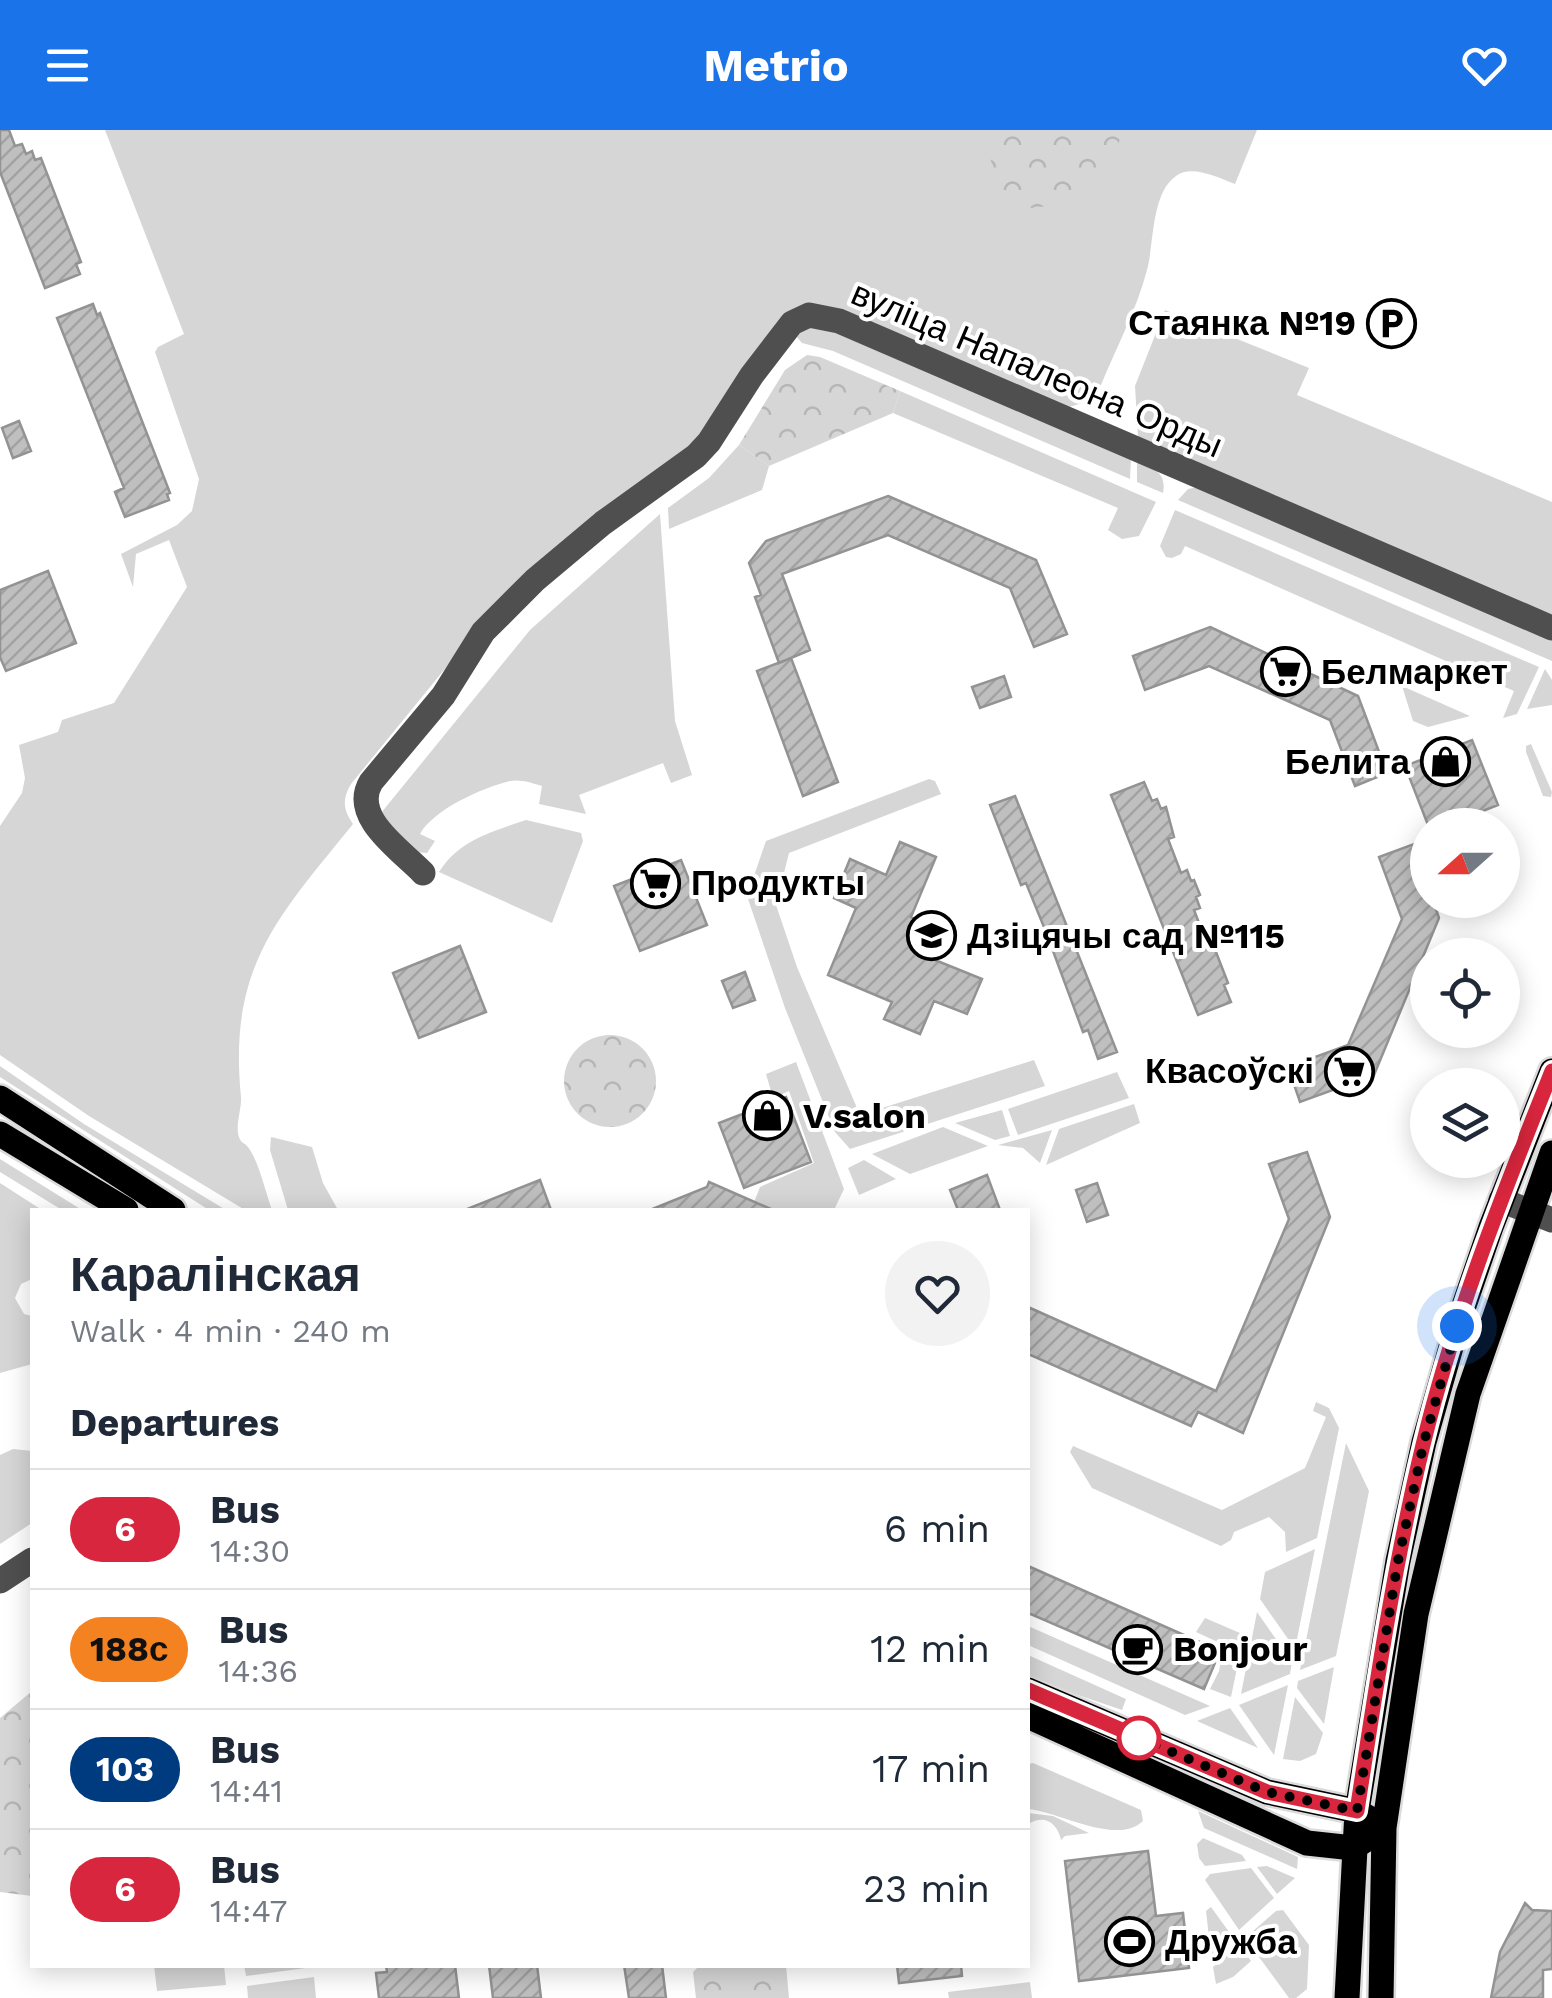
<!DOCTYPE html>
<meta charset="utf-8">
<style>
body{margin:0;font-family:"Work Sans",sans-serif;background:#f2f2f3;color:#1f2937;height:100vh;display:flex;flex-direction:column;font-size:38px;white-space:nowrap}
*{box-sizing:border-box;margin:0}
p{font-size:32px;color:#747a83}
.icon{flex:none;width:55px;height:55px;fill:none;stroke:currentColor;stroke-width:2;stroke-linecap:round;stroke-linejoin:round}
.map{position:relative;flex:1;overflow:hidden}
.sheet{position:absolute;left:30px;top:1078px;width:1000px;height:760px;display:flex;flex-direction:column;background:#fff;border-radius:0px;box-shadow:0 5px 25px #0003}
.sheet>*{flex:none}
.badge{padding:0 20px;border-radius:32px;font-size:35px;line-height:65px}
.needle{width:65px;rotate:249deg}
.fabs{position:absolute;left:1410px;top:678px;display:grid;gap:20px}
.fabs a{display:grid;place-items:center;width:110px;height:110px;border-radius:50%;background:#fff;box-shadow:0 5px 25px #0003;font-size:50px}
.you{position:absolute;width:50px;height:50px;margin:-25px;border:8px solid #fff;border-radius:50%;background:#1a73e8;box-shadow:0 0 0 15px #1a73e833}
.map>.badge{position:absolute;translate:-50% -50%;box-shadow:0 0 0 5px #fff}
h2{padding:0 40px;font-size:38px;line-height:90px}
.round{display:grid;place-items:center;flex:none;width:105px;height:105px;border-radius:52px;background:#f2f2f3}
.overview{display:flex;align-items:center;justify-content:space-between;height:170px;padding:0 40px}
h1{font-size:48px;font-weight:700;line-height:75px}
ul{padding:0;list-style:none}
li{display:flex;align-items:center;gap:30px;height:120px;padding:0 40px;border-top:2px solid #e0e1e3}
li div{flex:1}
li b{display:block;font-size:38px}
li em{font-style:normal}
li .badge{min-width:110px;font-weight:700;text-align:center}
header{display:flex;justify-content:space-between;align-items:center;height:130px;padding:0 40px;background:#1a73e8;color:#fff;font-size:45px;font-weight:700}
.map>svg:first-child{display:block}
.grass{fill:#d6d6d6}
.forest{fill:url(#forest-crowns)}
.building{fill:url(#building-hatch);stroke:#939393;stroke-width:2.5}
.lines{fill:none;stroke-linecap:round;stroke-linejoin:round}
.major-casing{stroke:#dbdbdb;stroke-width:30}
.minor{stroke:#4f4f4f;stroke-width:25}
.major{stroke:#000;stroke-width:25}
.line-casing{stroke:#fff;stroke-width:22}
.line{stroke:#d7263d;stroke-width:15}
.walk{stroke:#000;stroke-width:10;stroke-dasharray:0 18}
.stop-dot{fill:#fff;stroke:#d7263d;stroke-width:5}
.labels{text-anchor:middle;stroke-width:8;stroke-linejoin:round;paint-order:stroke}
.poi-label{font-size:35px;font-weight:bold;fill:#000;stroke:#fff;text-anchor:start}
.street-label{font-size:35px;fill:#000;stroke:#fff}
</style>
<header><svg class="icon" aria-label="menu" viewBox="0 0 24 24"><path d="M4 6h16M4 12h16M4 18h16"/></svg>Metrio<svg class="icon" aria-label="heart" viewBox="0 0 24 24"><path d="M12 20l-8-8c-3-5 5-10 8-4 3-6 11-1 8 4z"/></svg></header>
<div class="map">
<svg width="1552" height="1868" viewBox="0 0 1552 1868">
<defs>
<pattern id="forest-crowns" width="20" height="18" patternUnits="userSpaceOnUse" patternTransform="scale(2.5)"><rect width="20" height="18" fill="#d6d6d6"/><path d="M2 6a3 3 0 1 1 6 0M12 15a3 3 0 1 1 6 0" fill="none" stroke="#b6b6b6"/></pattern>
<pattern id="building-hatch" width="6" height="6" patternUnits="userSpaceOnUse" patternTransform="scale(2.5)"><rect width="6" height="6" fill="#bfbfbf"/><path d="M-1 1l2-2M0 6l6-6M5 7l2-2" fill="none" stroke="#a2a2a2"/></pattern>
</defs>
<rect width="100%" height="100%" fill="#fff"/>
<path class="grass" d="M 105,0 L 1257,0 L 1235,54 C 1219,48 1192,34 1176,46 C 1151,63 1154,115 1147,140 C 1137,179 1116,218 1101,255 L 1089,271 L 1069,277 L 822,176 L 689,318 L 448,535 L 351,654 C 342,669 343,680 353,694 C 277,788 228,837 241,967 C 242,980 233,1000 241,1011 C 242,1013 246,1014 247,1016 C 258,1028 266,1064 272,1080 L 245,1080 L 89,986 L 0,925 L 0,696 L 22,663 L 25,648 L 19,615 L 58,602 L 62,590 L 114,573 L 187,457 L 169,410 L 136,424 L 133,457 L 121,424 L 177,395 L 192,381 L 199,349 L 155,222 L 158,217 L 184,204 Z
M 1165,180 L 1309,238 L 1297,265 L 1552,372 L 1552,487 L 1138,307 L 1135,256 Z
M 819,196 L 1131,328 L 1130,349 L 833,221 L 802,213 L 795,205 L 800,199 Z
M 900,261 L 1156,372 L 1139,406 L 1122,409 L 1108,400 L 1118,378 L 893,283 Z
M 739,315 L 769,336 L 762,360 L 669,399 L 668,378 L 709,348 Z
M 1137,331 C 1153,338 1167,342 1163,363 L 1137,352 Z
M 1199,357 L 1552,510 L 1552,531 L 1178,370 L 1188,359 Z
M 1175,380 L 1539,537 L 1517,584 L 1503,588 L 1514,561 L 1185,416 L 1181,424 L 1172,428 L 1166,427 L 1160,416 Z
M 660,384 L 675,591 L 692,645 L 671,653 L 663,633 L 579,665 L 586,684 L 539,674 L 542,656 C 532,653 521,649 510,651 C 482,658 434,679 420,704 L 435,711 L 427,723 L 415,722 L 381,683 L 530,500 Z
M 1545,539 L 1552,550 L 1552,575 L 1527,579 Z
M 1402,556 L 1470,586 L 1428,597 L 1413,591 Z
M 1531,614 L 1552,662 L 1551,667 L 1543,666 L 1526,622 L 1526,616 Z
M 929,649 L 935,651 L 941,664 L 789,723 L 776,775 L 797,837 L 860,985 L 1034,930 L 1045,956 L 850,1019 L 835,1002 L 785,878 L 747,766 L 766,711 Z
M 526,690 L 581,703 L 583,711 L 552,793 L 439,742 C 459,710 491,702 526,690 Z
M 796,932 L 844,1059 L 834,1080 L 751,1080 L 760,1057 L 814,1033 L 789,961 L 773,968 L 766,944 Z
M 0,936 L 84,994 L 226,1080 L 209,1080 L 0,947 Z
M 1117,942 L 1129,968 L 1018,1005 L 1008,979 Z
M 1134,974 L 1140,993 L 1046,1035 L 1059,999 Z
M 1002,980 L 1010,1006 L 995,1010 L 955,993 Z
M 943,997 L 988,1016 L 910,1044 L 872,1024 Z
M 1052,1000 L 1040,1033 L 1023,1018 L 998,1015 Z
M 271,1007 L 312,1017 L 323,1053 L 338,1080 L 288,1080 L 270,1020 Z
M 0,1029 L 82,1080 L 62,1080 L 0,1042 Z
M 864,1030 L 896,1049 L 859,1065 L 848,1038 Z
M 0,1053 L 42,1080 L 32,1080 L 32,1149 L 21,1154 L 15,1168 L 24,1184 L 32,1186 L 32,1234 L 0,1243 Z
M 1316,1272 L 1329,1278 L 1339,1298 L 1317,1408 L 1286,1422 L 1285,1402 L 1269,1387 L 1234,1402 L 1231,1410 L 1221,1416 L 1092,1358 L 1070,1322 L 1073,1316 L 1222,1380 L 1305,1338 L 1326,1287 L 1313,1281 Z
M 1346,1313 L 1369,1361 L 1336,1526 L 1300,1540 Z
M 13,1319 L 32,1321 L 32,1393 L 0,1414 L 0,1325 Z
M 1315,1419 L 1295,1519 L 1260,1469 L 1265,1442 Z
M 1257,1482 L 1292,1532 L 1290,1544 L 1241,1564 Z
M 1205,1488 L 1240,1503 L 1243,1509 L 1231,1567 L 1210,1559 L 1219,1541 L 1224,1515 L 1196,1502 Z
M 1028,1496 L 1210,1576 L 1185,1585 L 1028,1515 Z
M 1028,1525 L 1126,1569 L 1122,1580 L 1028,1548 Z
M 1334,1537 L 1324,1594 L 1297,1558 L 1298,1551 Z
M 1288,1555 L 1274,1625 L 1239,1575 Z
M 1295,1567 L 1323,1603 L 1316,1624 L 1300,1631 L 1283,1629 Z
M 1230,1578 L 1258,1618 L 1197,1591 Z
M 1033,1633 L 1141,1680 L 1143,1691 C 1117,1716 1060,1682 1028,1679 L 1028,1634 Z
M 1198,1681 L 1298,1727 L 1297,1739 L 1204,1698 Z
M 1028,1683 L 1053,1686 L 1089,1703 L 1065,1706 L 1061,1710 C 1057,1692 1044,1684 1028,1694 Z
M 1203,1708 L 1242,1725 L 1246,1731 L 1205,1736 L 1199,1728 L 1197,1714 Z
M 1267,1736 L 1295,1748 L 1277,1764 L 1257,1737 Z
M 1251,1738 L 1274,1768 L 1239,1800 L 1205,1750 L 1210,1744 Z
M 1211,1777 L 1232,1806 L 1211,1825 L 1206,1781 Z
M 1283,1780 L 1309,1815 L 1307,1859 L 1296,1868 L 1289,1868 L 1245,1808 L 1276,1781 Z
M 1239,1814 L 1251,1831 L 1233,1847 L 1216,1854 L 1213,1837 Z
M 154,1835 L 224,1835 L 226,1855 L 157,1861 Z
M 244,1835 L 313,1835 L 313,1837 L 246,1846 Z
M 314,1847 L 316,1868 L 248,1868 L 247,1856 Z
M 1030,1852 L 1032,1868 L 949,1868 L 948,1862 Z"/>
<path class="forest" d="M 997,0 L 1124,0 L 1105,45 L 1047,76 L 1031,78 L 1019,76 L 999,61 L 989,23 Z
M 807,225 L 820,227 L 900,261 L 893,283 L 769,336 L 739,315 L 785,240 Z
M564 951a46 46 0 1 1 92 0a46 46 0 1 1-92 0Z
M 32,1561 L 32,1766 L 0,1762 L 0,1588 Z
M 700,1835 L 786,1835 L 789,1868 L 696,1868 L 693,1842 Z"/>
<path class="building" d="M 0,0 L 9,0 L 15,16 L 22,14 L 26,24 L 32,21 L 35,30 L 41,28 L 81,132 L 76,134 L 80,144 L 45,158 L 0,42 Z
M 93,174 L 97,185 L 100,183 L 170,363 L 167,364 L 169,370 L 125,387 L 115,362 L 124,358 L 57,188 Z
M 19,291 L 31,321 L 13,328 L 2,298 Z
M 888,366 L 1036,430 L 1067,504 L 1034,517 L 1010,458 L 888,405 L 782,444 L 810,520 L 779,533 L 755,467 L 761,465 L 749,433 L 766,411 Z
M 48,441 L 76,513 L 6,541 L 0,527 L 0,460 Z
M 1210,497 L 1358,566 L 1387,643 L 1355,656 L 1330,590 L 1209,536 L 1145,560 L 1133,526 Z
M 791,528 L 838,652 L 803,666 L 757,541 Z
M 1004,546 L 1011,567 L 980,578 L 972,557 Z
M 1472,610 L 1498,675 L 1447,695 L 1428,695 L 1405,636 Z
M 1144,652 L 1152,671 L 1157,669 L 1161,679 L 1166,677 L 1174,707 L 1168,709 L 1181,743 L 1187,740 L 1191,751 L 1194,750 L 1200,765 L 1196,767 L 1200,778 L 1194,780 L 1209,819 L 1214,817 L 1228,853 L 1224,855 L 1231,872 L 1198,885 L 1111,665 Z
M 1015,666 L 1117,922 L 1098,929 L 1088,900 L 1083,902 L 1046,802 L 1026,753 L 1021,755 L 990,675 Z
M 900,712 L 936,727 L 911,787 L 942,800 L 930,828 L 982,849 L 967,884 L 934,871 L 920,904 L 884,889 L 892,872 L 828,845 L 856,778 L 834,768 L 850,729 L 886,745 Z
M 1414,714 L 1428,754 L 1428,770 L 1433,770 L 1439,788 L 1374,945 L 1300,972 L 1288,937 L 1348,915 L 1402,789 L 1379,727 Z
M 681,730 L 707,795 L 640,821 L 614,756 Z
M 460,816 L 486,882 L 419,908 L 393,843 Z
M 745,842 L 755,870 L 733,878 L 722,851 Z
M 786,967 L 811,1032 L 744,1058 L 719,993 Z
M 1307,1022 L 1330,1087 L 1243,1303 L 1198,1282 L 1191,1296 L 1028,1224 L 1028,1177 L 1216,1261 L 1289,1089 L 1269,1034 Z
M 987,1045 L 1000,1080 L 958,1080 L 950,1060 Z
M 540,1050 L 551,1080 L 467,1080 L 467,1079 Z
M 709,1052 L 773,1080 L 650,1080 L 707,1057 Z
M 1097,1053 L 1108,1085 L 1087,1092 L 1076,1060 Z
M 1028,1436 L 1220,1521 L 1204,1559 L 1028,1483 Z
M 1148,1721 L 1156,1786 L 1183,1783 L 1189,1838 L 1079,1851 L 1065,1731 Z
M 1525,1773 L 1532,1780 L 1552,1781 L 1552,1839 L 1543,1840 L 1543,1868 L 1491,1868 L 1500,1822 Z
M 386,1835 L 455,1835 L 459,1868 L 379,1868 L 376,1843 L 387,1842 Z
M 489,1835 L 537,1835 L 541,1868 L 493,1868 Z
M 624,1835 L 662,1835 L 666,1868 L 629,1868 Z
M 897,1835 L 961,1835 L 962,1846 L 899,1853 Z"/>
<g class="lines">
<defs>
<path id="major" d="M 0,968 L 173,1080
M 0,1004 L 126,1080
M 1028,1560 L 1267,1662 L 1357,1681 L 1372,1690
M 1028,1586 L 1307,1713 L 1353,1718 L 1367,1709
M 1347,1868 L 1357,1681 L 1398,1431 L 1424,1312 L 1457,1196 L 1491,1097 L 1552,941
M 1381,1868 L 1384,1698 L 1416,1484 L 1468,1264 L 1552,1023"/>
</defs>
<use href="#major" class="major-casing"/>
<path class="minor" d="M 423,743 C 401,720 350,687 371,652 L 443,566 L 483,502 L 535,450 L 603,393 L 696,326 L 709,312 L 752,245 L 792,193 L 809,185 L 839,191 L 1552,498
M 1501,1070 L 1552,1090
M 0,1451 L 32,1430"/>
<use href="#major" class="major"/>
</g>
<g class="lines">
<defs>
<path id="line" d="M 1028,1560 L 1267,1662 L 1357,1681 C 1376,1558 1394,1435 1423,1315 C 1454,1187 1503,1063 1552,941"/>
</defs>
<use href="#line" class="line-casing"/>
<use href="#line" class="line"/>
<path class="walk" d="M 1139,1608 L 1267,1662 L 1357,1681 L 1398,1431 L 1424,1312 L 1457,1196"/>
</g>
<defs>
<symbol id="parking-ring" viewBox="-11 -11 22 22"><circle r="9.5" fill="#fff" stroke="#000" stroke-width="1.5"/><path d="M-3.5-5.5H1a3.5 3.5 0 0 1 0 7H-1V5.5H-3.5ZM-1-3.4V-.6H.8a1.4 1.4 0 0 0 0-2.8Z" fill="#000"/></symbol>
<symbol id="supermarket-ring" viewBox="-11 -11 22 22"><circle r="9.5" fill="#fff" stroke="#000" stroke-width="1.5"/><path d="M-6-5.5h2.5l.6 2H6L4.5 2H-2.5L-4.4-4H-6ZM-1.5 3.2a1.3 1.3 0 1 0 .1 0ZM3 3.2a1.3 1.3 0 1 0 .1 0Z" fill="#000"/></symbol>
<symbol id="shop-ring" viewBox="-11 -11 22 22"><circle r="9.5" fill="#fff" stroke="#000" stroke-width="1.5"/><path d="M-5-2.5h2.3a2.7 3.5 0 0 1 5.4 0H5L5.5 6h-11ZM-1.5-2.5h3a1.5 2.3 0 0 0-3 0Z" fill="#000"/></symbol>
<symbol id="school-ring" viewBox="-11 -11 22 22"><circle r="9.5" fill="#fff" stroke="#000" stroke-width="1.5"/><path d="M0-5L7-2L0 1L-7-2ZM-4 1L0 2.5L4 1V4Q0 6-4 4Z" fill="#000"/></symbol>
<symbol id="cafe-ring" viewBox="-11 -11 22 22"><circle r="9.5" fill="#fff" stroke="#000" stroke-width="1.5"/><path d="M-5.5-4.5H6V0H3Q3 3.5 0 3.5H-2.5Q-5.5 3.5-5.5 0ZM3-3.2v2h1.7v-2ZM-6 4.5H4V6H-6Z" fill="#000"/></symbol>
<symbol id="stadium-ring" viewBox="-11 -11 22 22"><circle r="9.5" fill="#fff" stroke="#000" stroke-width="1.5"/><path d="M0-5a6.5 5 0 1 0 0 10a6.5 5 0 1 0 0-10ZM-3.5-1.8h7v3.6h-7Z" fill="#000"/></symbol>
</defs>
<g fill-rule="evenodd">
<use href="#parking-ring" x="1364" y="166" width="55" height="55"/>
<use href="#supermarket-ring" x="1258" y="514" width="55" height="55"/>
<use href="#shop-ring" x="1418" y="604" width="55" height="55"/>
<use href="#supermarket-ring" x="628" y="726" width="55" height="55"/>
<use href="#school-ring" x="904" y="778" width="55" height="55"/>
<use href="#supermarket-ring" x="1322" y="914" width="55" height="55"/>
<use href="#shop-ring" x="740" y="958" width="55" height="55"/>
<use href="#cafe-ring" x="1110" y="1492" width="55" height="55"/>
<use href="#stadium-ring" x="1102" y="1784" width="55" height="55"/>
</g>
<circle class="stop-dot" cx="1139" cy="1608" r="20"/>
<g class="labels">
<g class="poi-label">
<text x="1356" y="205" text-anchor="end">Стаянка №19</text>
<text x="1321" y="554">Белмаркет</text>
<text x="1410" y="644" text-anchor="end">Белита</text>
<text x="691" y="765">Продукты</text>
<text x="967" y="818">Дзіцячы сад №115</text>
<text x="1314" y="953" text-anchor="end">Квасоўскі</text>
<text x="803" y="998">V.salon</text>
<text x="1173" y="1531">Bonjour</text>
<text x="1165" y="1824">Дружба</text>
</g>
<g class="street-label">
<text transform="translate(1037 239) rotate(23)" y="12">вуліца Напалеона Орды</text>
</g>
</g>
</svg>
<div class="fabs">
<a><svg class="needle" viewBox="-14 -14 28 28"><path d="M0-13l5 13h-10z" fill="#e53935"/><path d="M0 13l5-13h-10z" fill="#747a83"/></svg></a>
<a><svg class="icon" aria-label="locate" viewBox="0 0 24 24"><circle cx="12" cy="12" r="6"/><path d="M12 2v4M12 18v4M2 12h4M18 12h4"/></svg></a>
<a><svg class="icon" aria-label="layers" viewBox="0 0 24 24"><path d="M12 4l9 5-9 5-9-5zM3 14l9 5 9-5"/></svg></a>
</div>
<div class="you" style="left:1457px;top:1196px"></div>
<section class="sheet">
<div class="overview"><div><h1>Каралінская</h1><p>Walk · 4 min · 240 m</p></div><a class="round"><svg class="icon" aria-label="heart" viewBox="0 0 24 24"><path d="M12 20l-8-8c-3-5 5-10 8-4 3-6 11-1 8 4z"/></svg></a></div>
<h2>Departures</h2>
<ul>
<li><span class="badge" style="background:#d7263d;color:#fff">6</span><div><b>Bus</b><p>14:30</p></div><em>6 min</em></li>
<li><span class="badge" style="background:#f58220;color:#111">188с</span><div><b>Bus</b><p>14:36</p></div><em>12 min</em></li>
<li><span class="badge" style="background:#003b80;color:#fff">103</span><div><b>Bus</b><p>14:41</p></div><em>17 min</em></li>
<li><span class="badge" style="background:#d7263d;color:#fff">6</span><div><b>Bus</b><p>14:47</p></div><em>23 min</em></li>
</ul>
</section>
</div>
